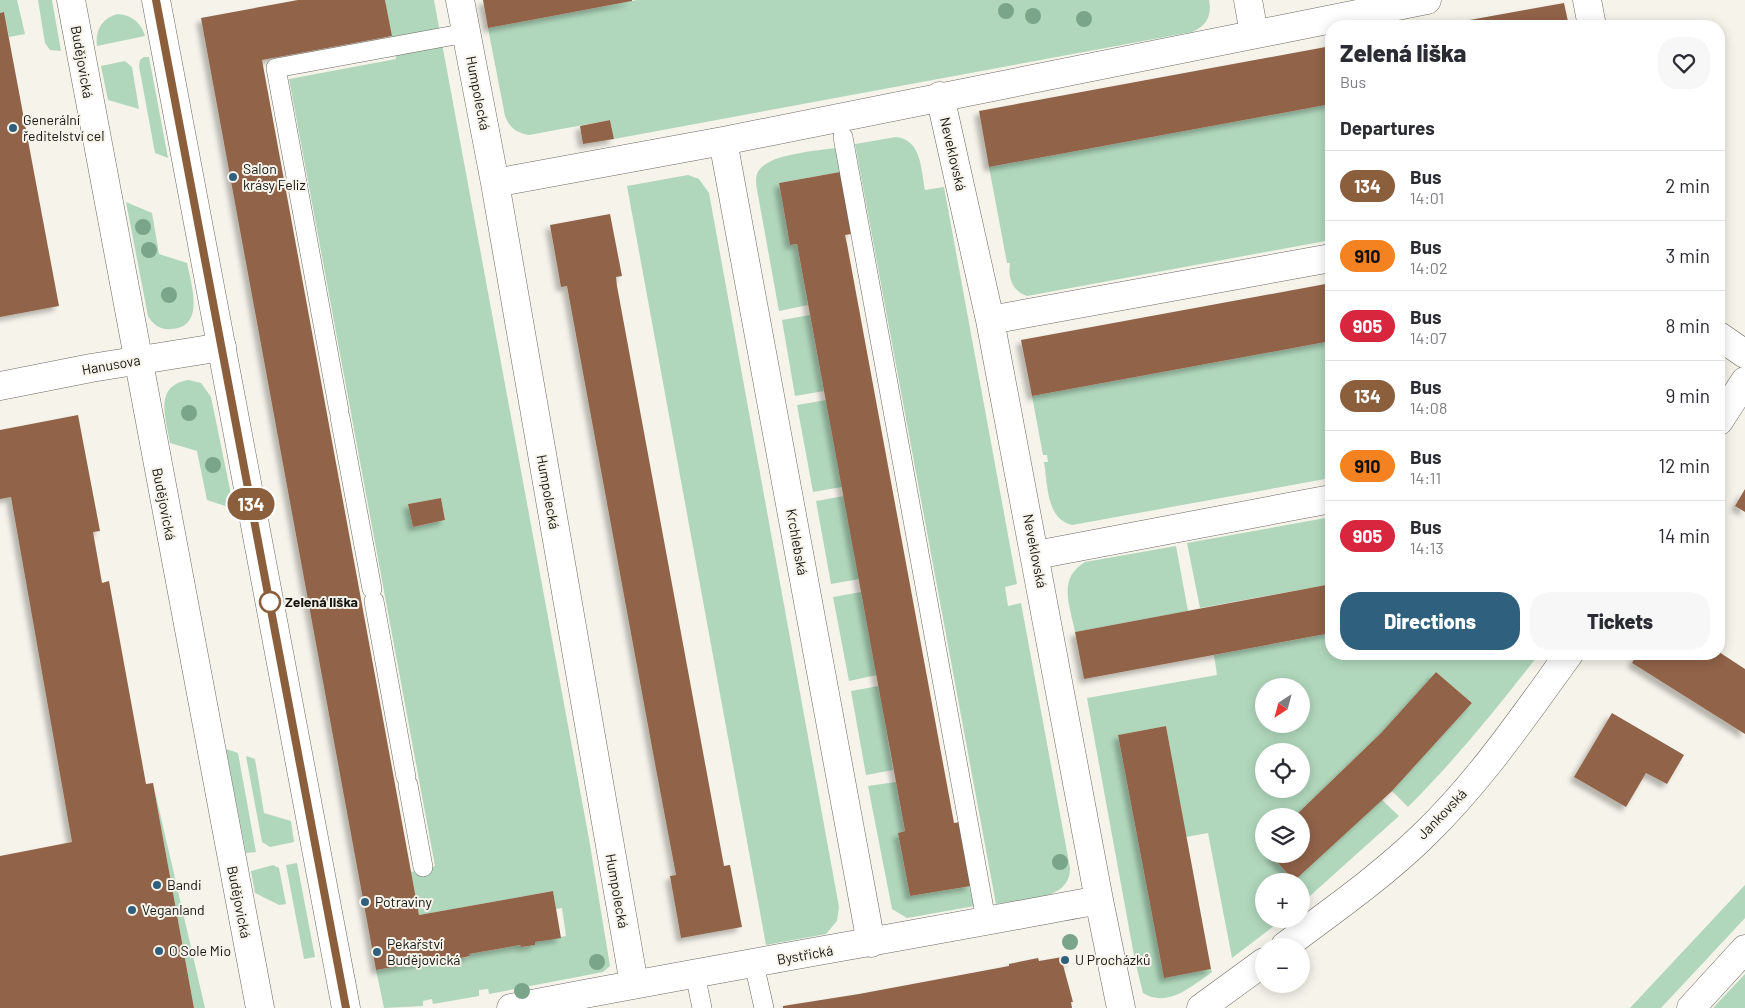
<!DOCTYPE html>
<meta charset="utf-8">
<style>
body{margin:0;font-family:Barlow,sans-serif;background:#f7f7f7;color:#2b2b33;height:100vh;display:flex;flex-direction:column;font-size:19px;white-space:nowrap}
*{box-sizing:border-box;margin:0}
p{font-size:16px;color:#7c7c81}
.icon{flex:none;width:28px;height:28px;fill:none;stroke:currentColor;stroke-width:2;stroke-linecap:round;stroke-linejoin:round}
.map{position:relative;flex:1;overflow:hidden}
.side{position:absolute;left:1325px;top:20px;width:400px;height:640px;display:flex;flex-direction:column;background:#fff;border-radius:20px;box-shadow:0 2px 12px #0003}
.side>*{flex:none}
.badge{padding:0 10px;border-radius:16px;font-size:18px;line-height:32px}
.needle{width:32px;rotate:216deg}
.buttons{position:absolute;left:1255px;top:678px;display:grid;gap:10px}
.buttons a{display:grid;place-items:center;width:55px;height:55px;border-radius:50%;background:#fff;box-shadow:0 2px 12px #0003;font-size:25px}
.map>.badge{position:absolute;translate:-50% -50%;box-shadow:0 0 0 2px #fff}
h2{padding:0 15px;font-size:19px;line-height:45px}
.round{display:grid;place-items:center;flex:none;width:52px;height:52px;border-radius:20px;background:#f7f7f7}
.headline{display:flex;align-items:center;justify-content:space-between;height:85px;padding:0 15px}
h1{font-size:24px;font-weight:800;line-height:38px}
.button{display:flex;gap:10px;margin-top:auto;padding:10px 15px}
.button a{flex:1;height:58px;border-radius:20px;background:#2f607e;color:#fff;font-size:20px;font-weight:800;line-height:58px;text-align:center}
.button a+a{background:#f7f7f7;color:#2b2b33}
ul{padding:0;list-style:none}
li{display:flex;align-items:center;gap:15px;height:70px;padding:0 15px;border-top:1px solid #e1e1e2}
li div{flex:1}
li b{display:block;font-size:19px}
li em{font-style:normal}
li .badge{min-width:55px;font-weight:700;text-align:center}
.map>svg:first-child{display:block}
.green{fill:#b0d7bc;fill-rule:evenodd}
.building{fill:#916449;filter:url(#shadow)}
.lines{fill:none;stroke-linecap:round;stroke-linejoin:round}
.service-casing{stroke:#6b6962;stroke-width:20}
.minor-casing{stroke:#6b6962;stroke-width:29}
.tertiary-casing{stroke:#6b6962;stroke-width:29}
.service{stroke:#fff;stroke-width:19}
.minor{stroke:#fff;stroke-width:28}
.tertiary{stroke:#fff;stroke-width:28}
.tree{fill:#7ba58a}
.line-casing{stroke:#fff;stroke-width:11}
.line{stroke:#8b5e3c;stroke-width:8}
.poi-dot{fill:#2f607e;stroke:#f5f3ea;stroke-width:2}
.stop-dot{fill:#fff;stroke:#8b5e3c;stroke-width:2.5}
.labels{text-anchor:middle;stroke-width:4;stroke-linejoin:round;paint-order:stroke}
.street-label{font-size:14px;fill:#151512;stroke:#f5f3ea}
.poi-label{font-size:14px;fill:#151512;stroke:#f5f3ea;text-anchor:start}
.stop-label{font-size:14px;font-weight:bold;fill:#151512;stroke:#f5f3ea;text-anchor:start}
</style>
<div class="map">
<svg width="1745" height="1008" viewBox="0 0 1745 1008">
<defs>
<filter id="shadow"><feDropShadow dx="-4.5" dy="4.5" stdDeviation="2.5" flood-color="#0004"/></filter>
</defs>
<rect width="100%" height="100%" fill="#f5f3ea"/>
<path class="green" d="M 0,0 L 17,0 L 25,34 L 9,37 L 4,12 L 0,13 Z
M 38,0 L 52,0 L 61,51 L 50,50 L 45,43 Z
M 385,0 L 434,0 L 589,839 L 610,966 L 603,972 L 489,994 L 488,989 L 479,990 L 479,996 L 433,1004 L 432,999 L 423,1001 L 423,1006 L 384,1008 L 376,970 L 455,956 L 456,959 L 469,957 L 469,954 L 520,945 L 521,947 L 535,945 L 535,942 L 566,936 L 562,908 L 556,909 L 553,891 L 419,915 L 411,872 L 435,866 L 289,79 L 396,59 ZM 441,498 L 445,520 L 413,527 L 408,504 Z
M 637,0 L 1209,0 C 1212,15 1207,26 1192,32 L 614,139 L 610,120 L 529,135 C 516,133 510,128 505,116 L 488,28 Z
M 118,14 C 132,15 141,23 145,36 L 97,46 C 95,30 102,18 118,14 Z
M 144,57 L 149,57 L 168,158 L 155,153 L 139,66 L 140,60 Z
M 125,61 L 132,67 L 139,109 L 108,100 L 101,66 Z
M 1331,104 L 1331,240 L 1027,296 C 1011,290 1008,277 1010,263 L 1007,263 L 989,167 Z
M 896,137 C 922,140 921,170 925,190 L 944,187 L 1017,584 L 1005,587 L 1008,606 L 1021,603 L 1070,868 C 1071,901 1021,900 996,904 L 855,144 Z
M 835,148 L 840,172 L 779,183 L 790,245 L 797,244 L 808,305 L 779,311 L 758,195 C 757,188 754,179 758,172 C 767,154 816,151 835,148 Z
M 688,175 L 699,179 L 709,193 L 839,907 L 837,921 L 826,934 L 766,945 L 627,186 Z
M 126,202 L 152,213 L 159,254 L 187,263 C 191,283 206,328 171,329 C 161,330 153,325 148,316 Z
M 810,315 L 824,391 L 795,396 L 782,320 Z
M 1331,341 L 1331,478 L 1072,525 C 1046,519 1048,485 1044,462 L 1048,462 L 1047,455 L 1043,455 L 1032,396 Z
M 189,380 L 201,383 L 211,397 L 234,509 L 207,500 L 197,451 L 170,443 C 166,418 153,385 189,380 Z
M 826,400 L 842,487 L 813,492 L 797,405 Z
M 844,496 L 859,579 L 831,584 L 816,501 Z
M 1331,517 L 1331,584 L 1200,608 L 1187,543 Z
M 1176,546 L 1188,611 L 1075,632 C 1070,605 1057,579 1085,562 Z
M 861,592 L 877,675 L 849,681 L 833,597 Z
M 1331,633 L 1331,654 L 1539,654 C 1498,707 1456,759 1408,807 L 1392,791 L 1472,703 L 1436,672 L 1381,733 L 1295,816 L 1264,816 L 1264,854 L 1270,854 L 1294,881 L 1382,800 L 1399,816 L 1301,904 L 1301,881 L 1264,881 L 1264,919 L 1283,919 L 1232,958 L 1208,833 L 1186,837 L 1166,726 L 1118,735 L 1164,977 L 1211,969 L 1212,972 C 1191,987 1167,1008 1143,993 L 1135,961 L 1087,698 L 1217,675 L 1214,655 ZM 1264,686 L 1301,686 L 1301,724 L 1264,724 ZM 1264,751 L 1301,751 L 1301,789 L 1264,789 Z
M 879,686 L 893,770 L 866,775 L 851,691 Z
M 226,749 L 238,753 L 256,852 L 246,853 Z
M 246,756 L 255,759 L 264,813 L 291,821 L 294,842 L 270,847 L 262,842 Z
M 896,782 L 905,831 L 898,833 L 910,896 L 971,886 L 975,906 L 907,918 L 892,909 L 868,786 Z
M 153,783 L 205,1008 L 194,1008 Z
M 297,863 L 315,957 L 304,959 L 286,865 Z
M 273,865 L 279,868 L 286,904 L 279,905 L 255,893 L 251,871 Z
M 1745,885 L 1745,918 L 1661,1008 L 1630,1008 Z
M 1745,974 L 1745,1008 L 1713,1008 Z"/>
<path class="building" d="M 298,0 L 385,0 L 392,36 L 262,60 L 419,915 L 553,891 L 561,938 L 535,942 L 535,945 L 521,947 L 520,945 L 469,954 L 470,956 L 456,959 L 455,956 L 376,970 L 201,18 Z
M 483,0 L 632,0 L 632,1 L 488,28 Z
M 1564,3 L 1569,26 L 1442,26 L 1442,25 Z
M 4,12 L 59,306 L 0,317 L 0,13 Z
M 1331,46 L 1331,104 L 989,167 L 979,111 Z
M 610,120 L 614,139 L 583,144 L 580,126 Z
M 840,172 L 851,234 L 845,235 L 847,244 L 952,812 L 954,823 L 960,822 L 971,886 L 910,896 L 898,833 L 905,831 L 861,592 L 797,244 L 790,245 L 779,183 Z
M 610,214 L 622,276 L 616,277 L 617,286 L 724,866 L 730,865 L 742,927 L 681,938 L 670,876 L 676,875 L 656,769 L 567,286 L 561,287 L 550,225 Z
M 1331,283 L 1331,341 L 1032,396 L 1021,340 Z
M 78,415 L 100,531 L 93,532 L 102,583 L 109,581 L 146,784 L 153,783 L 194,1008 L 0,1008 L 0,856 L 72,842 L 11,497 L 0,499 L 0,430 Z
M 1745,489 L 1745,512 L 1735,506 Z
M 441,498 L 445,520 L 413,527 L 408,504 Z
M 1331,584 L 1331,633 L 1084,679 L 1075,632 Z
M 1719,652 L 1745,669 L 1745,734 L 1632,663 L 1637,654 Z
M 1436,672 L 1472,703 L 1392,791 L 1294,881 L 1270,854 L 1301,854 L 1301,816 L 1295,816 L 1381,733 Z
M 1612,713 L 1684,755 L 1667,784 L 1646,773 L 1626,807 L 1574,777 Z
M 1166,726 L 1211,969 L 1164,978 L 1118,735 Z
M 1068,956 L 1069,963 L 1063,965 L 1073,1002 L 1071,1002 L 1072,1008 L 783,1008 L 783,1006 L 859,994 L 1009,966 L 1009,964 L 1038,958 L 1039,961 Z"/>
<g class="lines">
<defs>
<path id="service" d="M 843,137 L 984,909
M 339,411 L 276,68 L 466,33
M 340,417 L 372,589
M 374,601 L 406,777
M 408,785 L 423,867
M 754,964 L 764,1008
M 695,974 L 702,1008"/>
<path id="minor" d="M 460,0 L 495,183 L 634,984
M 1248,0 L 1254,34
M 1587,0 L 1592,26
M 940,96 L 990,320 L 1099,900 L 1121,1008
M 723,141 L 871,943
M 495,183 L 723,141 L 1427,0
M 990,320 L 1331,258
M 1719,336 L 1745,354
M 0,386 L 91,368 L 222,347
M 1719,421 L 1745,381
M 1036,555 L 1331,499
M 1285,946 C 1332,911 1382,876 1424,835 C 1480,781 1524,716 1569,654
M 511,1008 C 706,970 903,937 1099,900
M 1201,1008 L 1264,962"/>
<path id="tertiary" d="M 71,0 L 260,1008
M 156,0 L 346,1008
M 1691,1008 L 1745,949"/>
</defs>
<use href="#service" class="service-casing"/>
<use href="#minor" class="minor-casing"/>
<use href="#tertiary" class="tertiary-casing"/>
<use href="#service" class="service"/>
<use href="#minor" class="minor"/>
<use href="#tertiary" class="tertiary"/>
</g>
<g class="tree">
<circle cx="1006" cy="11" r="8"/>
<circle cx="1033" cy="16" r="8"/>
<circle cx="1084" cy="19" r="8"/>
<circle cx="143" cy="227" r="8"/>
<circle cx="149" cy="250" r="8"/>
<circle cx="169" cy="295" r="8"/>
<circle cx="189" cy="413" r="8"/>
<circle cx="213" cy="465" r="8"/>
<circle cx="1060" cy="862" r="8"/>
<circle cx="1070" cy="942" r="8"/>
<circle cx="597" cy="962" r="8"/>
<circle cx="522" cy="991" r="8"/>
</g>
<g class="lines">
<defs>
<path id="line" d="M 156,0 L 346,1008"/>
</defs>
<use href="#line" class="line-casing"/>
<use href="#line" class="line"/>
</g>
<g class="poi-dot">
<circle cx="13" cy="128" r="5"/>
<circle cx="233" cy="177" r="5"/>
<circle cx="157" cy="885" r="5"/>
<circle cx="365" cy="902" r="5"/>
<circle cx="132" cy="910" r="5"/>
<circle cx="159" cy="951" r="5"/>
<circle cx="377" cy="952" r="5"/>
<circle cx="1065" cy="960" r="5"/>
</g>
<circle class="stop-dot" cx="270" cy="602" r="10"/>
<g class="labels">
<g class="street-label">
<text transform="translate(82 62) rotate(80)" y="5">Budějovická</text>
<text transform="translate(478 93) rotate(79)" y="5">Humpolecká</text>
<text transform="translate(953 154) rotate(77)" y="5">Neveklovská</text>
<text transform="translate(111 365) rotate(-10)" y="5">Hanusova</text>
<text transform="translate(548 492) rotate(80)" y="5">Humpolecká</text>
<text transform="translate(164 504) rotate(79)" y="5">Budějovická</text>
<text transform="translate(797 542) rotate(80)" y="5">Krchlebská</text>
<text transform="translate(1035 551) rotate(79)" y="5">Neveklovská</text>
<text transform="translate(1442 814) rotate(-46)" y="5">Jankovská</text>
<text transform="translate(617 891) rotate(80)" y="5">Humpolecká</text>
<text transform="translate(239 902) rotate(79)" y="5">Budějovická</text>
<text transform="translate(805 955) rotate(-10)" y="5">Bystřická</text>
</g>
<g class="poi-label">
<text x="23" y="125">Generální<tspan x="23" dy="16">ředitelství cel</tspan></text>
<text x="243" y="174">Salon<tspan x="243" dy="16">krásy Feliz</tspan></text>
<text x="167" y="890">Bandi</text>
<text x="375" y="907">Potraviny</text>
<text x="142" y="915">Veganland</text>
<text x="387" y="949">Pekařství<tspan x="387" dy="16">Budějovická</tspan></text>
<text x="169" y="956">O Sole Mio</text>
<text x="1075" y="965">U Procházků</text>
</g>
<g class="stop-label">
<text x="285" y="607">Zelená liška</text>
</g>
</g>
</svg>
<div class="buttons">
<a><svg class="needle" viewBox="-14 -14 28 28"><path d="M0-13l5 13h-10z" fill="#e53935"/><path d="M0 13l5-13h-10z" fill="#7c7c81"/></svg></a>
<a><svg class="icon" aria-label="locate" viewBox="0 0 24 24"><circle cx="12" cy="12" r="6"/><path d="M12 2v4M12 18v4M2 12h4M18 12h4"/></svg></a>
<a><svg class="icon" aria-label="layers" viewBox="0 0 24 24"><path d="M12 4l9 5-9 5-9-5zM3 14l9 5 9-5"/></svg></a>
<a>+</a>
<a>−</a>
</div>
<b class="badge" style="left:251px;top:504px;background:#8b5e3c;color:#fff">134</b>
<section class="side">
<div class="headline"><div><h1>Zelená liška</h1><p>Bus</p></div><a class="round"><svg class="icon" aria-label="heart" viewBox="0 0 24 24"><path d="M12 20l-8-8c-3-5 5-10 8-4 3-6 11-1 8 4z"/></svg></a></div>
<h2>Departures</h2>
<ul>
<li><span class="badge" style="background:#8b5e3c;color:#fff">134</span><div><b>Bus</b><p>14:01</p></div><em>2 min</em></li>
<li><span class="badge" style="background:#f58220;color:#111">910</span><div><b>Bus</b><p>14:02</p></div><em>3 min</em></li>
<li><span class="badge" style="background:#d7263d;color:#fff">905</span><div><b>Bus</b><p>14:07</p></div><em>8 min</em></li>
<li><span class="badge" style="background:#8b5e3c;color:#fff">134</span><div><b>Bus</b><p>14:08</p></div><em>9 min</em></li>
<li><span class="badge" style="background:#f58220;color:#111">910</span><div><b>Bus</b><p>14:11</p></div><em>12 min</em></li>
<li><span class="badge" style="background:#d7263d;color:#fff">905</span><div><b>Bus</b><p>14:13</p></div><em>14 min</em></li>
</ul>
<div class="button"><a>Directions</a><a>Tickets</a></div>
</section>
</div>
